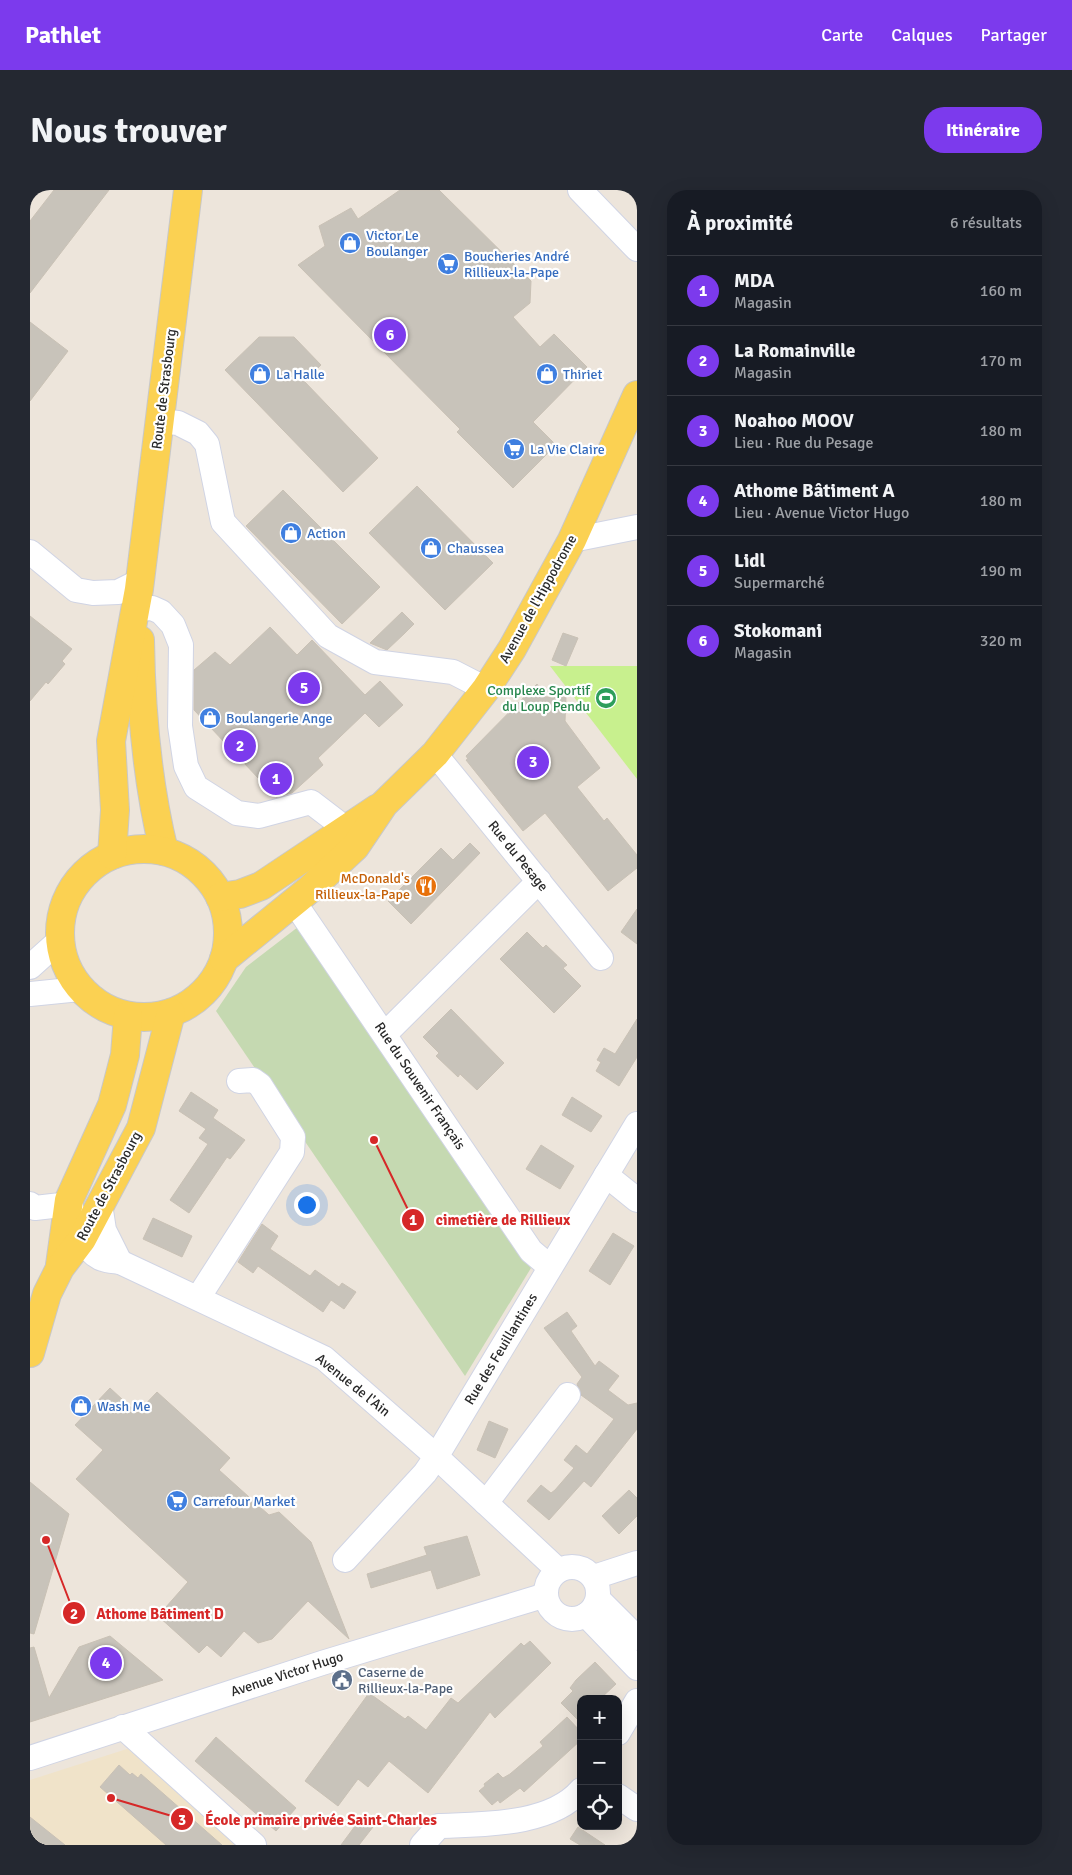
<!DOCTYPE html>
<html lang="fr">
<head>
<meta charset="utf-8">
<style>
	:root { --surface:#171b24; --page:#242831; --text:#f1f3f6; --muted:#9ea1a6; --line:#363941; --accent:#7c3aed }
	body { margin:0; font-family:Signika,sans-serif; background:var(--page); color:var(--text) }
	.controls { position:absolute; right:15px; bottom:15px; display:grid; overflow:hidden; border-radius:10px; box-shadow:0 5px 20px #0002 }
	.controls button { width:45px; height:45px; display:grid; place-items:center; padding:0; border:0; border-bottom:1px solid var(--line); background:var(--surface); color:var(--text); font:25px sans-serif }
	.you { position:absolute; left:276px; top:1014px; width:18px; height:18px; margin:-12px; border:4px solid #fff; border-radius:50%; background:#1a73e8; box-shadow:0 0 0 8px #1a73e833 }
	.badge { display:grid; place-items:center; width:32px; height:32px; border-radius:50%; background:var(--accent); color:#fff; font-size:16px; font-weight:700 }
	.pin { position:absolute; translate:-50% -50%; border:2px solid #fff; box-shadow:0 1px 5px #0006 }
	.list { margin:0; padding:0; list-style:none }
	h2 { display:flex; justify-content:space-between; align-items:center; height:65px; margin:0; padding:0 20px; font-size:21px }
	h2 small { font-size:16px; font-weight:400; color:var(--muted) }
	.list li { display:grid; grid-template-columns:32px 1fr auto; gap:15px; align-items:center; box-sizing:border-box; height:70px; padding:0 20px; border-top:1px solid var(--line) }
	.list b { display:block; font-size:19px; white-space:nowrap }
	.list p { margin:0; font-size:16px; white-space:nowrap; color:var(--muted) }
	.list em { font-size:16px; font-style:normal; color:var(--muted) }
	.icon { flex:none; width:28px; height:28px; fill:none; stroke:currentColor; stroke-width:2; stroke-linecap:round; stroke-linejoin:round }
	.map { position:relative; flex:none; width:607px; height:1655px; overflow:hidden; border-radius:20px }
	header { display:flex; align-items:center; gap:30px; box-sizing:border-box; height:70px; padding:0 25px; background:var(--accent); color:#fff }
	header strong { font-size:24px }
	nav { display:flex; gap:28px; margin-inline-start:auto; font-size:18px }
	.intro { display:flex; align-items:center; justify-content:space-between; box-sizing:border-box; height:120px; padding:0 30px }
	h1 { margin:0; font-size:35px }
	.button { padding:12px 22px; border-radius:20px; background:var(--accent); color:#fff; font-size:18px; font-weight:700 }
	main { display:flex; gap:30px; padding:0 30px }
	aside { flex:1; background:var(--surface); border-radius:20px; box-shadow:0 5px 20px #0002 }
	.map>svg:first-child { display:block }
</style>
</head>
<body>
<header>
<strong>Pathlet</strong>
<nav><a>Carte</a><a>Calques</a><a>Partager</a></nav>
</header>
<div class="intro"><h1>Nous trouver</h1><a class="button">Itinéraire</a></div>
<main>
<div class="map">
<svg width="607" height="1655" viewBox="0 0 607 1655">
	<rect width="100%" height="100%" fill="#ede5db"/>
	<path fill="#f0e3c9" d="M103,1557L215,1655H0V1590Z"/>
	<path fill="#c5d9b1" d="M268,737L501,1078L435,1186L186,821L216,777Z"/>
	<path fill="#c8f08e" d="M520,476H607V589Z"/>
	<g fill="#c8c3ba" stroke="#c9c1b5">
		<path d="M24,0H79L0,103V31Z"/>
		<path d="M370,0H409L501,91L500,113L483,127L510,157L524,144L557,177L503,232L526,255L483,298L427,242L430,239L268,75L295,56L289,36L321,18L328,29Z"/>
		<path d="M0,132L38,161L0,211Z"/>
		<path d="M229,147H264L291,175L274,191L348,268L313,302L195,180Z"/>
		<path d="M387,296L463,373L415,420L339,343Z"/>
		<path d="M253,300L350,397L312,434L216,336Z"/>
		<path d="M372,422L384,434L375,443L357,460L340,453Z"/>
		<path d="M0,426L42,459L32,471L35,474L18,494L16,492L0,511Z"/>
		<path d="M240,437L267,465L282,450L335,505L350,491L373,515L349,537L335,523L288,568L293,575L262,603L246,607L164,520V480L185,462L200,475Z"/>
		<path d="M533,443L548,448L536,476L522,470Z"/>
		<path d="M507,494L516,507H536L535,531L570,578L547,597L574,631L577,628L607,665V678L578,701L515,623L493,641L436,570L438,569L436,566Z"/>
		<path d="M440,653L450,663L381,734L358,711L411,658L423,670Z"/>
		<path d="M607,719V754L591,742Z"/>
		<path d="M497,742L513,758L516,755L537,775L533,778L551,796L524,823L470,769Z"/>
		<path d="M421,819L474,873L447,900L430,884L428,887L406,866L409,863L393,847Z"/>
		<path d="M607,829V867L589,896L566,881L571,872L567,870L574,858L585,864Z"/>
		<path d="M161,902L188,920L183,928L215,950L200,969L197,967L159,1023L140,1010L178,954L169,948L176,939L149,921Z"/>
		<path d="M542,907L572,926L561,942L532,925Z"/>
		<path d="M511,955L544,976L530,999L496,979Z"/>
		<path d="M123,1028L162,1046L152,1067L113,1049Z"/>
		<path d="M232,1034L248,1046L240,1059L280,1086L285,1080L309,1097L312,1093L326,1102L314,1119L301,1110L293,1122L228,1076L223,1083L208,1072Z"/>
		<path d="M583,1043L604,1056L580,1095L559,1081Z"/>
		<path d="M537,1122L547,1136L541,1141L565,1176L569,1171L589,1186L578,1200L598,1215L607,1213V1239L561,1297L554,1291L519,1330L497,1311L511,1295L521,1303L525,1300L544,1278L534,1270L546,1255L557,1264L584,1229L551,1205L547,1194L552,1187L514,1138Z"/>
		<path d="M80,1198L107,1223L127,1202L200,1268L189,1280L239,1325L249,1322L281,1352L319,1449L278,1411L242,1449L228,1453L214,1441L191,1467L177,1455L169,1463L128,1426L158,1392L46,1289L73,1260L45,1235Z"/>
		<path d="M459,1231L478,1239L465,1268L447,1260Z"/>
		<path d="M0,1292L39,1324L4,1444L0,1443Z"/>
		<path d="M599,1300L607,1308V1326L589,1344L572,1326Z"/>
		<path d="M437,1346L450,1385L407,1399L401,1380L341,1398L337,1384L397,1365L394,1357Z"/>
		<path d="M80,1446L133,1490L0,1532V1458L4,1457L19,1508L49,1457Z"/>
		<path d="M500,1451L521,1473L465,1528L460,1522L398,1603L359,1571L338,1597L328,1589L308,1616L275,1591L339,1503L375,1529L378,1526L396,1540L421,1508L428,1513L491,1453L494,1456Z"/>
		<path d="M565,1472L586,1494L570,1509H551V1533L531,1513L543,1501L540,1498L546,1490Z"/>
		<path d="M537,1527L551,1542V1550L494,1602L490,1598L470,1613L468,1610L462,1615L449,1601L455,1596L454,1594L468,1583L473,1588L480,1584L513,1556L510,1552Z"/>
		<path d="M186,1547L266,1618L246,1641L165,1571Z"/>
		<path d="M89,1575L100,1585L102,1583L108,1588L111,1584L192,1655H136L70,1597Z"/>
		<path d="M0,1627L35,1655H0Z"/>
		<path d="M331,1628L343,1637L329,1655H311Z"/>
		<path d="M548,1637L575,1655H550L540,1649Z"/>
	</g>
	<g fill="none" stroke-linecap="round" stroke-linejoin="round">
		<g stroke="#d0d4e4" stroke-width="26">
			<g id="minor">
				<path d="M550,0L607,59"/>
				<path d="M130,231L148,233L168,243L177,254L193,332L298,446L345,472L423,482L456,499"/>
				<path d="M542,350L607,337"/>
				<path d="M0,362L46,400L63,403L88,402L110,391"/>
				<path d="M109,419L122,418L131,422L143,435L151,455L150,536L156,576L166,597L207,623L229,626L281,612L315,638"/>
				<path d="M405,564L571,768"/>
				<path d="M264,712L501,1061L520,1077"/>
				<path d="M0,777L30,750"/>
				<path d="M0,804L50,799"/>
				<path d="M355,844L509,691"/>
				<path d="M576,985L607,1010"/>
				<path d="M0,1014L5,1018L31,1015L39,1010C45,1030 50,1058 70,1068C76,1071 84,1071 90,1072L294,1168L398,1259L528,1380"/>
				<path d="M70,1014L74,1040L90,1072"/>
				<path d="M168,1108L262,962L263,947L230,895L223,890L209,891"/>
				<path d="M456,1313L538,1205"/>
				<path d="M315,1370L395,1283L406,1267L607,934"/>
				<circle cx="542" cy="1403" r="26"/>
				<path d="M564,1387L607,1373"/>
				<path d="M568,1409L607,1448"/>
				<path d="M556,1425L607,1478"/>
				<path d="M93,1537L224,1655"/>
				<path d="M588,1543L607,1511"/>
				<path d="M0,1568L292,1473L516,1405"/>
				<path d="M588,1606L607,1619"/>
				<path d="M392,1655L409,1636C452,1634 520,1636 551,1600"/>
			</g>
		</g>
		<g stroke="#c8c8c8" stroke-width="30">
			<g id="major">
				<path d="M110,450C111,521 117,592 134,661"/>
				<circle cx="114" cy="743" r="84"/>
				<path d="M82,665L85,620L81,551L109,399L158,0"/>
				<path d="M190,707L210,704L231,696L348,618"/>
				<path d="M194,769L280,699L325,657L354,614L405,564L456,499L482,459L542,350L607,205"/>
				<path d="M30,1075L39,1010L82,915L95,865L98,826"/>
				<path d="M0,1163L17,1104L30,1078L52,1049L111,938L141,823"/>
			</g>
		</g>
		<use href="#minor" stroke="#fff" stroke-width="24"/>
		<use href="#major" stroke="#fbd152" stroke-width="28"/>
	</g>
	<defs>
		<g id="shop-disc" transform="scale(1.125)"><circle r="9.5" fill="#3f7fe0" stroke="#fff"/><path d="M-5-2.5h2.3a2.7 3.5 0 0 1 5.4 0H5L5.5 6h-11ZM-1.5-2.5h3a1.5 2.3 0 0 0-3 0Z" fill="#fff"/></g>
		<g id="supermarket-disc" transform="scale(1.125)"><circle r="9.5" fill="#3f7fe0" stroke="#fff"/><path d="M-6-5.5h2.5l.6 2H6L4.5 2H-2.5L-4.4-4H-6ZM-1.5 3.2a1.3 1.3 0 1 0 .1 0ZM3 3.2a1.3 1.3 0 1 0 .1 0Z" fill="#fff"/></g>
		<g id="stadium-disc" transform="scale(1.125)"><circle r="9.5" fill="#2e9e5b" stroke="#fff"/><path d="M0-5a6.5 5 0 1 0 0 10a6.5 5 0 1 0 0-10ZM-3.5-1.8h7v3.6h-7Z" fill="#fff"/></g>
		<g id="restaurant-disc" transform="scale(1.125)"><circle r="9.5" fill="#e8710a" stroke="#fff"/><path d="M-5-6h1v4h1v-4h1v4h1v-4h1v5L-1.5 .5V6h-2V.5L-5-1ZM5-6V6H3V1.5H1.5Q1.5-4 5-6Z" fill="#fff"/></g>
		<g id="civic-disc" transform="scale(1.125)"><circle r="9.5" fill="#5c6f8a" stroke="#fff"/><path d="M-.6-6.5H3V-4.5H.6V-3L4-1V1h2V6H-6V1h2V-1L-.6-3ZM-1.2 2.5V6h2.4V2.5Z" fill="#fff"/></g>
	</defs>
	<g fill-rule="evenodd">
		<use href="#shop-disc" x="320" y="53"/>
		<use href="#supermarket-disc" x="418" y="74"/>
		<use href="#shop-disc" x="230" y="184"/>
		<use href="#shop-disc" x="517" y="184"/>
		<use href="#supermarket-disc" x="484" y="259"/>
		<use href="#shop-disc" x="261" y="343"/>
		<use href="#shop-disc" x="401" y="358"/>
		<use href="#stadium-disc" x="576" y="508"/>
		<use href="#shop-disc" x="180" y="528"/>
		<use href="#restaurant-disc" x="396" y="696"/>
		<use href="#shop-disc" x="51" y="1216"/>
		<use href="#supermarket-disc" x="147" y="1311"/>
		<use href="#civic-disc" x="312" y="1490"/>
	</g>
	<g text-anchor="middle" dominant-baseline="central" stroke-width="4.5" stroke-linejoin="round" paint-order="stroke">
		<g font-size="14" fill="#366cbe" stroke="#fff" text-anchor="start">
			<text x="336" y="45">Victor Le<tspan x="336" dy="16">Boulanger</tspan></text>
			<text x="434" y="66">Boucheries André<tspan x="434" dy="16">Rillieux-la-Pape</tspan></text>
			<text x="246" y="184">La Halle</text>
			<text x="533" y="184">Thiriet</text>
			<text x="500" y="259">La Vie Claire</text>
			<text x="277" y="343">Action</text>
			<text x="417" y="358">Chaussea</text>
			<text x="196" y="528">Boulangerie Ange</text>
			<text x="67" y="1216">Wash Me</text>
			<text x="163" y="1311">Carrefour Market</text>
		</g>
		<g font-size="14" fill="#2a2a2a" stroke="#fff">
			<text transform="translate(134 199) rotate(-83)">Route de Strasbourg</text>
			<text transform="translate(508 409) rotate(-61)">Avenue de l'Hippodrome</text>
			<text transform="translate(488 666) rotate(51)">Rue du Pesage</text>
			<text transform="translate(390 896) rotate(56)">Rue du Souvenir Français</text>
			<text transform="translate(79 996) rotate(-62)">Route de Strasbourg</text>
			<text transform="translate(471 1159) rotate(-59)">Rue des Feuillantines</text>
			<text transform="translate(323 1195) rotate(39)">Avenue de l'Ain</text>
			<text transform="translate(257 1484) rotate(-18)">Avenue Victor Hugo</text>
		</g>
		<g font-size="14" fill="#27864d" stroke="#fff" text-anchor="end">
			<text x="560" y="500">Complexe Sportif<tspan x="560" dy="16">du Loup Pendu</tspan></text>
		</g>
		<g font-size="14" fill="#c56008" stroke="#fff" text-anchor="end">
			<text x="380" y="688">McDonald's<tspan x="380" dy="16">Rillieux-la-Pape</tspan></text>
		</g>
		<g font-size="14" fill="#4e5e75" stroke="#fff" text-anchor="start">
			<text x="328" y="1482">Caserne de<tspan x="328" dy="16">Rillieux-la-Pape</tspan></text>
		</g>
	</g>
	<path fill="none" stroke="#d62828" stroke-width="2" d="M344 950L383 1030M16 1350L44 1423M81 1608L152 1629"/>
	<g fill="#d62828" stroke="#fff" stroke-width="2">
		<circle cx="344" cy="950" r="5"/>
		<circle cx="16" cy="1350" r="5"/>
		<circle cx="81" cy="1608" r="5"/>
		<circle cx="383" cy="1030" r="12"/>
		<circle cx="44" cy="1423" r="12"/>
		<circle cx="152" cy="1629" r="12"/>
	</g>
	<g font-size="15" text-anchor="middle" font-weight="bold" fill="#fff">
		<text x="383" y="1035">1</text>
		<text x="44" y="1429">2</text>
		<text x="152" y="1635">3</text>
	</g>
	<g font-size="15" text-anchor="middle" font-weight="bold" fill="#d62828" stroke="#fff" stroke-width="4.5" stroke-linejoin="round" paint-order="stroke">
		<text x="473" y="1035">cimetière de Rillieux</text>
		<text x="130" y="1429">Athome Bâtiment D</text>
		<text x="291" y="1635">École primaire privée Saint-Charles</text>
	</g>
</svg>
<div class="controls">
<button>+</button>
<button>−</button>
<button><svg class="icon" aria-label="locate" viewBox="0 0 24 24"><circle cx="12" cy="12" r="6"/><path d="M12 2v4M12 18v4M2 12h4M18 12h4"/></svg></button>
</div>
<div class="you"></div>
<div class="pin badge" style="left:246px;top:589px">1</div>
<div class="pin badge" style="left:210px;top:556px">2</div>
<div class="pin badge" style="left:503px;top:572px">3</div>
<div class="pin badge" style="left:76px;top:1473px">4</div>
<div class="pin badge" style="left:274px;top:498px">5</div>
<div class="pin badge" style="left:360px;top:145px">6</div>
</div>
<aside>
<h2>À proximité<small>6 résultats</small></h2>
<ul class="list">
<li><span class="badge">1</span><div><b>MDA</b><p>Magasin</p></div><em>160 m</em></li>
<li><span class="badge">2</span><div><b>La Romainville</b><p>Magasin</p></div><em>170 m</em></li>
<li><span class="badge">3</span><div><b>Noahoo MOOV</b><p>Lieu · Rue du Pesage</p></div><em>180 m</em></li>
<li><span class="badge">4</span><div><b>Athome Bâtiment A</b><p>Lieu · Avenue Victor Hugo</p></div><em>180 m</em></li>
<li><span class="badge">5</span><div><b>Lidl</b><p>Supermarché</p></div><em>190 m</em></li>
<li><span class="badge">6</span><div><b>Stokomani</b><p>Magasin</p></div><em>320 m</em></li>
</ul>
</aside>
</main>
</body>
</html>
